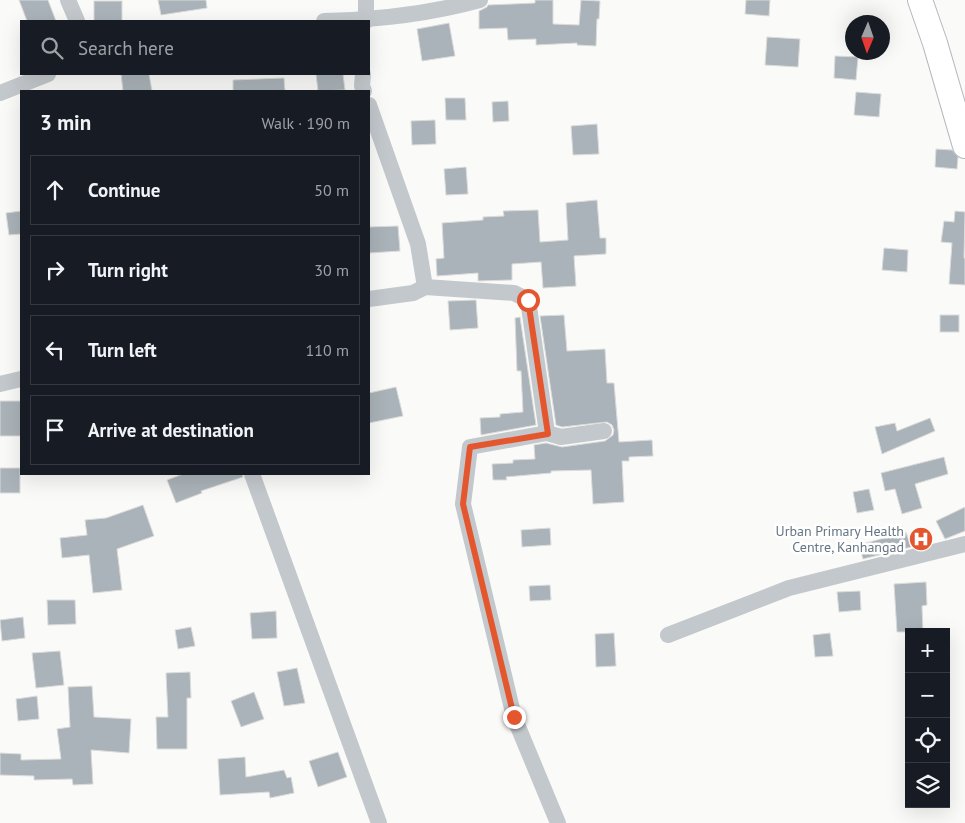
<!DOCTYPE html>
<html lang="en">
<head>
<meta charset="utf-8">
<style>
	:root { --surface:#171b24; --page:#242831; --text:#f1f3f6; --muted:#9ea1a6; --line:#363941 }
	body { margin:0; font-family:"PT Sans",sans-serif; background:var(--page); color:var(--text) }
	.controls { position:absolute; right:15px; bottom:15px; display:grid; overflow:hidden; border-radius:0px; box-shadow:0 5px 20px #0002 }
	.controls button { width:45px; height:45px; display:grid; place-items:center; padding:0; border:0; border-bottom:1px solid var(--line); background:var(--surface); color:var(--text); font:25px sans-serif }
	.compass { position:absolute; left:845px; top:15px; width:45px; height:45px; border-radius:50%; background:var(--surface); box-shadow:0 5px 20px #0002; rotate:182deg }
	.stop { position:absolute; width:15px; height:15px; margin:-11px; border:4px solid #e4572e; border-radius:50%; background:#fff }
	.stop.end { background:#e4572e; border-color:#fff; box-shadow:0 1px 5px #0008 }
	.list { margin:0; padding:0; list-style:none }
	h2 { display:flex; justify-content:space-between; align-items:center; height:65px; margin:0; padding:0 20px; font-size:21px }
	h2 small { font-size:16px; font-weight:400; color:var(--muted) }
	.list li { display:grid; grid-template-columns:32px 1fr auto; gap:15px; align-items:center; box-sizing:border-box; height:70px; margin:0 10px 10px; padding:0 10px; border:1px solid var(--line); border-radius:0px }
	.list b { display:block; font-size:19px; white-space:nowrap }
	.list em { font-size:16px; font-style:normal; color:var(--muted) }
	.icon { flex:none; width:28px; height:28px; fill:none; stroke:currentColor; stroke-width:2; stroke-linecap:round; stroke-linejoin:round }
	.map { position:relative; flex:none; width:965px; height:823px; overflow:hidden }
	.search { position:absolute; background:var(--surface); box-shadow:0 5px 20px #0002; left:20px; top:20px; width:350px; height:55px; display:flex; align-items:center; gap:12px; box-sizing:border-box; padding:0 18px; border-radius:0px; color:var(--muted); font-size:19px }
	.panel { position:absolute; background:var(--surface); box-shadow:0 5px 20px #0002; left:20px; top:90px; width:350px; height:385px; border-radius:0px }
	.map>svg:first-child { display:block }
</style>
</head>
<body>
<div class="map">
<svg width="965" height="823" viewBox="0 0 965 823">
	<rect width="100%" height="100%" fill="#fafaf8"/>
	<g fill="#aab3b9" stroke="#dcdcda">
		<path d="M19,0H48L56,21H27Z"/>
		<path d="M158,0H206L207,8L161,15Z"/>
		<path d="M535,0H553V24L579,25L581,0L600,1L599,19H597L596,46L577,45V43L536,45V39L508,40L507,28L479,29V11L487,7L488,5L535,3Z"/>
		<path d="M746,0H770L769,16L745,14Z"/>
		<rect x="94" y="1" width="28" height="20"/>
		<path d="M449,23L455,56L422,61L417,29Z"/>
		<path d="M767,37L800,39L798,67L765,65Z"/>
		<path d="M835,56L858,57L856,80L834,78Z"/>
		<path d="M121,74H149L152,91H123Z"/>
		<path d="M316,74H343L345,90L318,91Z"/>
		<path d="M284,78L285,91H233V80Z"/>
		<path d="M856,92L881,94L879,117L854,115Z"/>
		<path d="M445,98H465L466,120H446Z"/>
		<path d="M508,101L509,121L493,122L492,102Z"/>
		<path d="M435,120L436,144L412,145L411,121Z"/>
		<path d="M597,124L599,154L573,155L571,126Z"/>
		<path d="M936,149L952,150L958,157L957,169L935,167Z"/>
		<path d="M466,167L468,194L446,195L444,169Z"/>
		<path d="M597,200L600,238H606V254L574,256L576,286L543,288L541,262L512,264V280L478,281V273L437,276L436,259L444,258L442,223L483,220V217L504,216L503,211L538,210L540,242L568,240L566,203Z"/>
		<path d="M21,211V234L9,235L6,213Z"/>
		<path d="M955,211L965,212L964,258H965V285L949,284L952,243L941,242L944,221L954,222Z"/>
		<path d="M398,226L400,251L369,253V227Z"/>
		<path d="M884,248L908,250L907,272L882,270Z"/>
		<path d="M476,300L478,328L450,330L448,301Z"/>
		<path d="M564,315L567,351L605,349L607,383H614L619,442L652,440L653,456L629,457V461H622L624,502L593,504L591,470L551,471V473L506,477L507,480H493L492,464L513,463V460L535,459L534,445L546,443L562,447L605,441L613,435L614,430L612,425L607,422L562,427L556,425L540,316Z"/>
		<rect x="940" y="315" width="19" height="17"/>
		<path d="M520,317L536,425L481,435L480,418L500,417V414L523,412L521,371H517L515,318Z"/>
		<path d="M396,387L403,416L369,423V393Z"/>
		<rect x="0" y="401" width="21" height="35"/>
		<path d="M930,418L935,431L882,454L875,427L895,423L897,431Z"/>
		<path d="M944,457L948,474L915,484L922,508L902,514L895,489L885,491L881,473Z"/>
		<rect x="0" y="468" width="20" height="25"/>
		<path d="M183,474H242L243,477L201,491L202,493L176,503L167,480Z"/>
		<path d="M869,489L874,510L857,513L853,492Z"/>
		<path d="M143,505L154,536L117,549L122,590L93,593L89,555L62,558L60,538L87,535L85,520L106,518Z"/>
		<path d="M965,507V531L945,539L936,521Z"/>
		<path d="M550,528L551,545L522,547L521,530Z"/>
		<path d="M906,532L911,547L863,559L859,545Z"/>
		<path d="M926,582L927,605L922,606L923,632H897L894,584Z"/>
		<path d="M550,585L551,600L530,601L529,586Z"/>
		<path d="M860,591L861,610L839,612L837,592Z"/>
		<path d="M47,600H75L76,624L48,625Z"/>
		<path d="M276,611L277,638L252,639L250,613Z"/>
		<path d="M23,617L25,638L2,641L0,620Z"/>
		<path d="M191,627L195,646L178,649L175,630Z"/>
		<path d="M614,633L616,666L596,667L595,634Z"/>
		<path d="M830,633L833,656L815,657L813,635Z"/>
		<path d="M60,651L64,685L36,688L32,653Z"/>
		<path d="M297,668L305,703L284,706L277,672Z"/>
		<path d="M190,672L191,698H187V749H157L156,717H168L166,673Z"/>
		<path d="M92,686L94,717L131,719L129,753L91,750L93,784L73,785L72,779L34,780V776L0,775V753L21,754V760L61,759L57,729L70,727L68,687Z"/>
		<path d="M254,692L264,719L241,727L231,701Z"/>
		<path d="M37,696L39,719L18,721L16,699Z"/>
		<path d="M338,752L347,777L318,787L309,761Z"/>
		<path d="M245,757L246,777L284,770L287,778L291,777L294,793L270,798L269,792L220,795L218,759Z"/>
	</g>
	<g fill="none" stroke-linecap="round" stroke-linejoin="round">
		<g stroke="#b3babf" stroke-width="26">
			<path id="secondary" d="M920,0L935,43L965,146"/>
		</g>
		<g stroke="#c3c8cc" stroke-width="16">
			<path d="M68,0L77,21"/>
			<path d="M366,0V21"/>
			<path d="M324,21C375,20 429,14 480,0"/>
			<path d="M363,74L362,86L364,91"/>
			<path d="M0,93L48,74"/>
			<path d="M369,105L418,244L425,287"/>
			<path d="M369,299L413,293L425,287L514,293L528,300L547,433"/>
			<path d="M0,384L21,379"/>
			<path d="M252,474L379,823"/>
			<path d="M668,635L789,588L965,544"/>
			<path d="M558,823L514,717L463,504L470,447L547,433L561,437L604,431"/>
		</g>
		<use href="#secondary" stroke="#fff" stroke-width="24"/>
	</g>
	<g fill="none" stroke-linecap="round" stroke-linejoin="round">
		<path stroke="#e4572e" stroke-width="6" d="M514,717L463,504L470,447L548,434L528,300"/>
	</g>
	<defs>
		<g id="hospital-disc" transform="scale(1.25)"><circle r="9.5" fill="#e4572e" stroke="#fff"/><path d="M-5-5h3v3.5h4V-5h3V5h-3V1.5h-4V5h-3Z" fill="#fff"/></g>
	</defs>
	<g fill-rule="evenodd">
		<use href="#hospital-disc" x="921" y="539"/>
	</g>
	<g text-anchor="middle" dominant-baseline="central" stroke-width="5" stroke-linejoin="round" paint-order="stroke">
		<g font-size="14" fill="#657683" stroke="#fff" text-anchor="end">
			<text x="904" y="531">Urban Primary Health<tspan x="904" dy="16">Centre, Kanhangad</tspan></text>
		</g>
	</g>
</svg>
<div class="controls">
<button>+</button>
<button>−</button>
<button><svg class="icon" aria-label="locate" viewBox="0 0 24 24"><circle cx="12" cy="12" r="6"/><path d="M12 2v4M12 18v4M2 12h4M18 12h4"/></svg></button>
<button><svg class="icon" aria-label="layers" viewBox="0 0 24 24"><path d="M12 4l9 5-9 5-9-5zM3 14l9 5 9-5"/></svg></button>
</div>
<svg class="compass" viewBox="-18 -18 36 36"><path d="M0-13l5 13h-10z" fill="#e53935"/><path d="M0 13l5-13h-10z" fill="#9ea1a6"/></svg>
<div class="stop" style="left:528px;top:300px"></div>
<div class="stop end" style="left:514px;top:717px"></div>
<div class="search"><svg class="icon" aria-label="search" viewBox="0 0 24 24"><circle cx="10" cy="10" r="6"/><path d="M15 15l6 6"/></svg>Search here</div>
<section class="panel">
<h2>3 min<small>Walk · 190 m</small></h2>
<ul class="list">
<li><svg class="icon" aria-label="ahead" viewBox="0 0 24 24"><path d="M12 20V5M6 11l6-6 6 6"/></svg><div><b>Continue</b></div><em>50 m</em></li>
<li><svg class="icon" aria-label="right" viewBox="0 0 24 24"><path d="M7 20v-9h11M14 6l5 5-5 5"/></svg><div><b>Turn right</b></div><em>30 m</em></li>
<li><svg class="icon" aria-label="left" viewBox="0 0 24 24"><path d="M17 20v-9H6M10 6l-5 5 5 5"/></svg><div><b>Turn left</b></div><em>110 m</em></li>
<li><svg class="icon" aria-label="arrive" viewBox="0 0 24 24"><path d="M6 21V4h12l-3 4 3 4H6"/></svg><div><b>Arrive at destination</b></div></li>
</ul>
</section>
</div>
</body>
</html>
